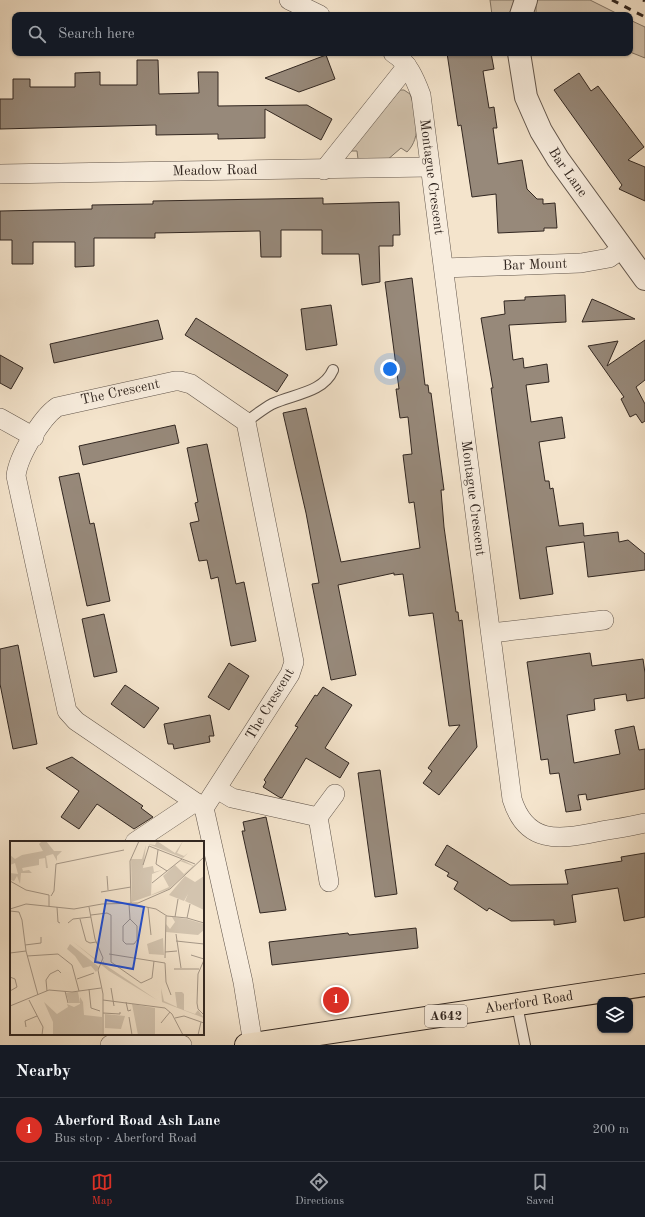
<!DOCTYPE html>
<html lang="en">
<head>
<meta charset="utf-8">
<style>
	:root { --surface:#171b24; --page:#242831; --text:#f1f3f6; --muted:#9ea1a6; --line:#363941; --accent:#d93025 }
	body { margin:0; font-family:"Old Standard TT",serif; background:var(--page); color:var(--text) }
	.controls { position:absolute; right:12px; bottom:12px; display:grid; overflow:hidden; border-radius:8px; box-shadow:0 1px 3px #0004 }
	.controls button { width:36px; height:36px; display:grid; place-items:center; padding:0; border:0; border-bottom:1px solid var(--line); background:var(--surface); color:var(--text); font:20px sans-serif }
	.you { position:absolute; left:390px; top:369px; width:14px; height:14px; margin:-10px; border:3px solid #fff; border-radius:50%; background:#1a73e8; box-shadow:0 0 0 6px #1a73e833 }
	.badge { display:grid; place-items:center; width:26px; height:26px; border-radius:50%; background:var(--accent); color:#fff; font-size:13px; font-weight:700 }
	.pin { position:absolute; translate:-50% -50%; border:2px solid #fff; box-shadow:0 1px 4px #0006 }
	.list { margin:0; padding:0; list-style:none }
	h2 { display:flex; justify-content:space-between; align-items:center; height:52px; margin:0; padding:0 16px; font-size:17px }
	h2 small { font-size:13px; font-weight:400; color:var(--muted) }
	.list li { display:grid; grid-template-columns:26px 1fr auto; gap:12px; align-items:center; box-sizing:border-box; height:64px; padding:0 16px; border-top:1px solid var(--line) }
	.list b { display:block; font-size:15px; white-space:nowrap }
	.list p { margin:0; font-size:13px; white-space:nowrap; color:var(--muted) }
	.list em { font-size:13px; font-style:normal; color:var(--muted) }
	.icon { flex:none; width:22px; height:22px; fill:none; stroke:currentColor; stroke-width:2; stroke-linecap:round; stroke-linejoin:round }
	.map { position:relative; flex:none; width:645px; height:1045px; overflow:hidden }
	.search { position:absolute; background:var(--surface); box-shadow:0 1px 3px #0004; left:12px; right:12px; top:12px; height:44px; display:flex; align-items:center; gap:10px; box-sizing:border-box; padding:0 14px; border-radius:8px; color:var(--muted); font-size:15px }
	.sheet { height:116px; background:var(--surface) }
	nav { display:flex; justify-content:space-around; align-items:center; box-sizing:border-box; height:56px; border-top:1px solid var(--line); background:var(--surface); font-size:11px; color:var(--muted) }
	nav a { display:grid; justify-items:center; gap:2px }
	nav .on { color:var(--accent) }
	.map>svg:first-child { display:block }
</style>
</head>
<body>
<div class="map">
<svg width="645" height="1045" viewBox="0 0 645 1045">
	<rect width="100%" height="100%" fill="#f4e4cc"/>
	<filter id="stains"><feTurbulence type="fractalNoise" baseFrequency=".005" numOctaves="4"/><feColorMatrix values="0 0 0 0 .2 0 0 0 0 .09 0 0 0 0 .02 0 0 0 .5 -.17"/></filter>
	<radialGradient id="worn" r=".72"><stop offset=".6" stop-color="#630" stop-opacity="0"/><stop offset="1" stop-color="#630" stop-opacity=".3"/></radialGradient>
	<g fill="#d3c4af" stroke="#827668">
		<path d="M490,0H515L509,15H492Z"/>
		<path d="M526,0H590L620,15H536V6Z"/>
		<path d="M630,20L645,27V58L630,52Z"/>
		<path d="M400,90H404L410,94C417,113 422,137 407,152L401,148L386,161L358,159L357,151H351L352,148Z"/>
	</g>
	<g fill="#97897a" stroke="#322721">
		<path d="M447,53H491L494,69L483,71L489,108L494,107L497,128H493L498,164L522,160L527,189L537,199H543V204L555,203L557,228H544V231L498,233L496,194L472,197L461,125L458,126Z"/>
		<path d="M326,55L335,79L299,92L265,78Z"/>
		<path d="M137,60H158L159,94L199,93L198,72H218V106L307,105L332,119L321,140L265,109V138L218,139V134L156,135V125L0,129V99H13V79H30V87H75V73L100,72V85H137Z"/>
		<path d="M579,73L591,91L598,86L644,147L628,160L645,167V201L619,189L622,185L554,90Z"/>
		<path d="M323,198V204L399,202L400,235H393V246H379L380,282L362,285L359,254H322V230H281V257H261L260,231L155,233V238H94V266L75,267V242H33V264H12V240H0V211L92,209V205L153,204V201Z"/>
		<path d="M412,278L425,385H428L429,393H431L444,490H441L444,527L456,612H458L459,621L462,620L477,747L439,795L423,783L432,771L428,768L460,725L449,726L433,613L409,616L403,574L394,575V573L338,585L356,675L331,680L312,584L319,583L306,513L283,413L306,408L341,562L420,548L414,502L409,503L403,455L412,454L408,417L400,418L396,389H399L385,282Z"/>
		<path d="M565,295L566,322L509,325L513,360L523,358L524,368L547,364L549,382L526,385L531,422L562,417L565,438L539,442L545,481H549L550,489L553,488L559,526L583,523L584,536L618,532L619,542L628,540L645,554V570L588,577L584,542L546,547L553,594L520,599L491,388H493L481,318L505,314L504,301L525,300V297Z"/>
		<path d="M592,299L606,305L635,319L582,322Z"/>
		<path d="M331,305L337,345L306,350L301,309Z"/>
		<path d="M196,318L288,375L277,392L185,335Z"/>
		<path d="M158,320L163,339L54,363L50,344Z"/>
		<path d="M645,340V380L636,387L645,404V421L642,423L636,414L630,417L621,399L624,397L588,346L618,341L607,366Z"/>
		<path d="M0,355L23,368L11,389L0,383Z"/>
		<path d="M175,425L179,443L83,465L79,446Z"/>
		<path d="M207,444L236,584L244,582L256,641L231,646L218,577L211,579L207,560L199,561L190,523L199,521L195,503L198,502L187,448Z"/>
		<path d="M79,473L90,524L94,523L110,601L87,606L59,477Z"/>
		<path d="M104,614L117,672L94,677L82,619Z"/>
		<path d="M18,645L37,744L13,749L0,684V649Z"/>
		<path d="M590,653L592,666L643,659L645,673V698L627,701L626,694L594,699L595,710L567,715L574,763L620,754L615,730L634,726L639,750L645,749V789L587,800L586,794L578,795L581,810L566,812L559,773L550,774L548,759L541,760L527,662Z"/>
		<path d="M229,663L249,676L229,710L208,697Z"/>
		<path d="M125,685L159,708L144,728L111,704Z"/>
		<path d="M323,687L352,705L325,748L349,763L340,778L306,758L282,798L279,797L263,787L266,782L264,780L298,727L295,726L315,695L317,696Z"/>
		<path d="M210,715L214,736H209L210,742L174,749L173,744H168L164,724Z"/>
		<path d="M72,757L143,806L141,808L153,817L134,829L97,804L79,829L61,817L79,791L46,768Z"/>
		<path d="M380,770L397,894L375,897L358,773Z"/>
		<path d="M266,817L286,910L260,913L242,831H245L243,822Z"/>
		<path d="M447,845L510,885L568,884L565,870L622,861L621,857L645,853V917L624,921L618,888L572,895L576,922L554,925V920L511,921L489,908L487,911L454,889L458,882L447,876L449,873L435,865Z"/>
		<path d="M416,928L418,948L272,965L269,942L348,933L349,935Z"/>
	</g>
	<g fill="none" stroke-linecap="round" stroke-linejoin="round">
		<g stroke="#62564c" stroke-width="12">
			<g id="service">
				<path d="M246,422C254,416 263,409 272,404C293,394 323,393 333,370"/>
				<path d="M517,1005L525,1045"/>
			</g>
		</g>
		<g stroke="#62564c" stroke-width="20">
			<g id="minor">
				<path d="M289,0L320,15"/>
				<path id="s1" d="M393,53C408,62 415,79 421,95L512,799C526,844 558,840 597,832C613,829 629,827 645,823"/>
				<path d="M324,170L407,66"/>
				<path id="s2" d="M0,174L430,167"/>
				<path id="s3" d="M444,268L581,263L609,258L623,248"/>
				<path d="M175,381H180L191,384L246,422L294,662L290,674L204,808L76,721L67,711L16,476C18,457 41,418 57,407Z"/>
				<path d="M0,418L34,437"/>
				<path d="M491,633L604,620"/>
				<path d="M217,789L232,798L318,817"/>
				<path d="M204,808L243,982L253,1044"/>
				<path d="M135,842L195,802"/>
				<path d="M329,882L318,817L335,794"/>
				<path d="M110,1045L164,1040L182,1045"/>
			</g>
		</g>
		<g stroke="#62564c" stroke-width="24">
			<g id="tertiary">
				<path d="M521,15L526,0"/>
				<path id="s4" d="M519,53L526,97L541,131L558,159L645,279"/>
			</g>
		</g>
		<g stroke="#322721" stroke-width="24">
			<g id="primary">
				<path id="s5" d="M246,1045L645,985"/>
			</g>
		</g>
		<use href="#service" stroke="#f8edde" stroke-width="10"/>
		<use href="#minor" stroke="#f8edde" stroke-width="19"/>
		<use href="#tertiary" stroke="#f8edde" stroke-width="22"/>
		<use href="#primary" stroke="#f4e4cc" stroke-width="22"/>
		<g stroke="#322721" stroke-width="3" stroke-dasharray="7 7" stroke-linecap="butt">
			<path d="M612,0L645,17"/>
			<path d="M643,0L645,1"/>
		</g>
	</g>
	<g text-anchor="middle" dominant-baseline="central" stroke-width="3" stroke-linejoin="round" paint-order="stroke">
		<rect fill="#f8edde" stroke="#6d625a" stroke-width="1" x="425" y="1005" width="42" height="22" rx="3"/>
		<g font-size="13" font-weight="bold" fill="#322721">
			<text x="446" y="1016">A642</text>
		</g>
		<g font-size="14" fill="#322721" stroke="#f8edde">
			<text stroke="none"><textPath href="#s2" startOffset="215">Meadow Road</textPath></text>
			<text stroke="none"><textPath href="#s4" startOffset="131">Bar Lane</textPath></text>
			<text stroke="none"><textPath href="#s1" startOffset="134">Montague Crescent</textPath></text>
			<text stroke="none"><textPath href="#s3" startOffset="91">Bar Mount</textPath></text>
			<text transform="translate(120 392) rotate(-12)">The Crescent</text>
			<text stroke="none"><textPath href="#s1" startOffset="458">Montague Crescent</textPath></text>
			<text transform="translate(270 704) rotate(-59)">The Crescent</text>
			<text stroke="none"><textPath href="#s5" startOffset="286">Aberford Road</textPath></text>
		</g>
	</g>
	<g transform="translate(10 841)">
		<rect width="194" height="194" fill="#f4e4cc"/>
		<path d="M32,0H36L44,10H52L47,15V20L43,13L36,15L38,27H36L35,17L29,18V24L12,27L13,30L19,29L22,32H11L10,43L7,35L4,40L0,39V32L8,33L5,22L0,24V14L5,18L12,14L33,10L29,3ZM147,0L165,12L173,0L167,12L174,15L178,12L173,17L138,3L145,4ZM136,4L133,27L143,25L144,31L152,29L142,33L141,54L159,46L153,35L165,24L174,33L183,25L170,20L173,19L184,25L159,48L122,61L121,18H132ZM175,35L185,41L194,35V69L175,60L178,53L174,60L159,54ZM162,76L177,78L194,83V89L188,94L156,91V83L160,88L165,81ZM153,97L154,114L139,113L137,103ZM62,100L92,123L94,119V123L147,159L99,130ZM60,103L89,126L86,131L81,125L73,127L65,115L57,108ZM151,147L154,160L167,166L165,151H172L174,153V169L185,173L188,169L194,177L152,161ZM65,151H68L70,162H59L56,152ZM70,156L73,161L74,174L92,176V194H43V181L34,161L47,173L58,166L57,163L64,166L70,163ZM122,163L145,167V194H128ZM95,173L115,175L111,188L95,187Z" fill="#d3c4af"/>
		<path fill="none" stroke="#a69888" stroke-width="1" d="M148,9L146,23L157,30M133,24L139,5L185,23M97,35L98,49M0,40L16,49L39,54V65M142,42L172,18M91,51L121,46M41,55L44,50L46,23L114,9M121,62L120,20L129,0M119,63L120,78M122,63L146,68L157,75L177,77L194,82M47,66L48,81L50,82M79,66L85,98L93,117L88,129L93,153V194M138,66L141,94M0,68L16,63L64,68L92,63L128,62L160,48L194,16M0,70L9,71L12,79L16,110L28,154M81,74L97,72L101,74V121L131,142L142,137L144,120M165,76L168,58M177,77L180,63M70,78L76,100L80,102L86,101M120,78L127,85V99L124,103H116L113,100V85ZM58,82L63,78L81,76M166,93L171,127M166,100L194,103M15,104L31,102V96M155,111L167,110M0,112L16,110M99,113L155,122L156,141L161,154M181,114L194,118M17,115L48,113L62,124L69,150M155,117L156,75M194,119L188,133L187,162L188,168L194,174M164,128H189M0,136L5,138L7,146L0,150M67,138L84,132M101,147L104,165M79,148L81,167L90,170M37,150L36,139L40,133L48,129L51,132M55,150L58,162M19,159L33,186L32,194M93,159L155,167L162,173L173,194M116,161L118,170L121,169M0,165L39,149L62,151L91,147M93,172L110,173V171M119,176L122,194M165,177L174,175L194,182M151,182L160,171M16,186L15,180L27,175M188,194L191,181"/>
		<path fill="#1d4ed8" fill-opacity="0.15" stroke="#1d4ed8" stroke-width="2" d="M96,59L134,66L123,128L85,121Z"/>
		<rect width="194" height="194" fill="none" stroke="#322721" stroke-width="2"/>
	</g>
	<rect width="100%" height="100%" filter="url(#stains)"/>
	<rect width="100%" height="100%" fill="url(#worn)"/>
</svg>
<div class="controls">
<button><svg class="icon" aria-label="layers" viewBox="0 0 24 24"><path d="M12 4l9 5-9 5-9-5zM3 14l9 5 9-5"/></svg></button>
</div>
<div class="you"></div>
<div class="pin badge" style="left:336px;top:1000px">1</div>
<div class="search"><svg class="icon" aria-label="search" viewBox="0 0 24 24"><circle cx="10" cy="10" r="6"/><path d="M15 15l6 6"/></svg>Search here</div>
</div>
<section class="sheet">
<h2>Nearby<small></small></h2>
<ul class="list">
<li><span class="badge">1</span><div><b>Aberford Road Ash Lane</b><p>Bus stop · Aberford Road</p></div><em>200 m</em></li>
</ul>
</section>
<nav>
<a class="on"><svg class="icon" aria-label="map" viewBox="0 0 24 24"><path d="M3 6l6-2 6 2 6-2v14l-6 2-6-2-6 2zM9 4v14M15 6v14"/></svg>Map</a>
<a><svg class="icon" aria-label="directions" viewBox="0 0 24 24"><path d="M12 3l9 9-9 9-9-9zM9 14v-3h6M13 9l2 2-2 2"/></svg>Directions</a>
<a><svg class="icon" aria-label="saved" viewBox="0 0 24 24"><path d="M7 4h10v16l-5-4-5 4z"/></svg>Saved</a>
</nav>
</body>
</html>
